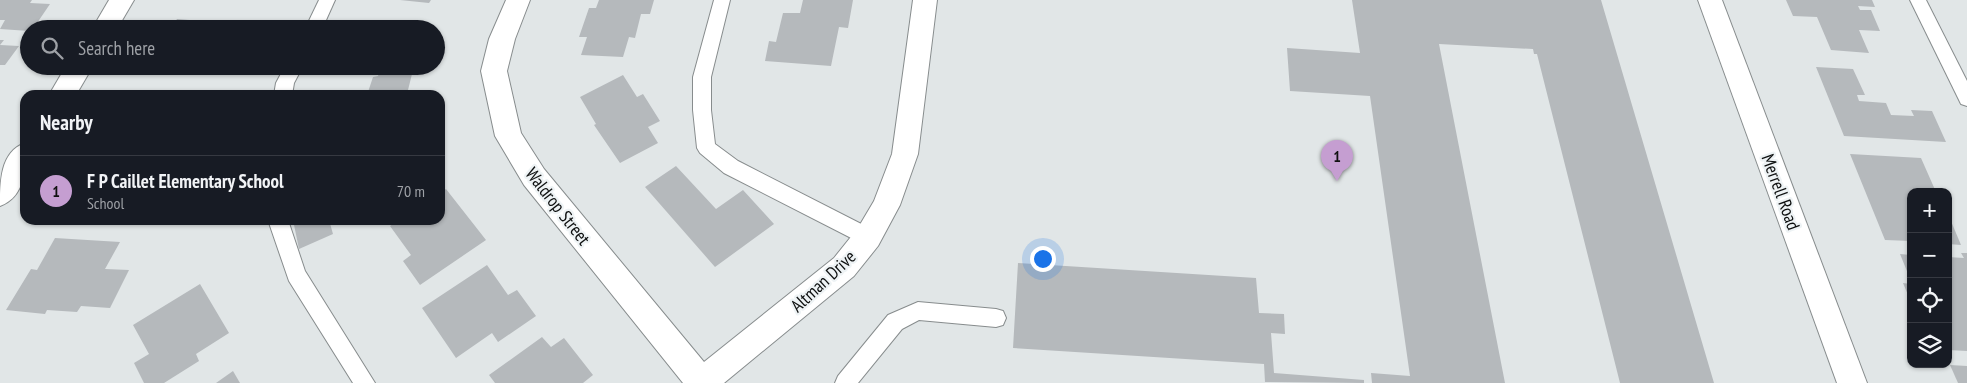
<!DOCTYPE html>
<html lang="en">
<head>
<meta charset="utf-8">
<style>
	:root { --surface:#171b24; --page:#20242c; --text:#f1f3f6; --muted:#9ea1a6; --line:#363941; --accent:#c59ed1 }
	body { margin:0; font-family:"PT Sans Narrow",sans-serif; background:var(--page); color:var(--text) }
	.controls { position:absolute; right:15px; bottom:15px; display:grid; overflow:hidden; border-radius:10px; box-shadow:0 1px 4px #0004 }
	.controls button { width:45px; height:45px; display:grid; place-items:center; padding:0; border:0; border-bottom:1px solid var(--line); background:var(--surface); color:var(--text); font:25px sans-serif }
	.you { position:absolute; left:1042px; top:258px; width:18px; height:18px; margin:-12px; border:4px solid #fff; border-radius:50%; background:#1a73e8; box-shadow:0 0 0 8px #1a73e833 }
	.badge { display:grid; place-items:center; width:32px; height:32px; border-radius:50%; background:var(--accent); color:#111; font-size:16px; font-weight:700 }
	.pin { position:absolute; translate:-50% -41px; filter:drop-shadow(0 1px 2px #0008) }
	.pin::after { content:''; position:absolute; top:26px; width:18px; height:15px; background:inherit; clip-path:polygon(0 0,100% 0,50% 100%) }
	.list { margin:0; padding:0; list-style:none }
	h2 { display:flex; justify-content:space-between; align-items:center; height:65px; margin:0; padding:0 20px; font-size:21px }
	h2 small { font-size:16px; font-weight:400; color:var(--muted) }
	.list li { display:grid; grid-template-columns:32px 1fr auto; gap:15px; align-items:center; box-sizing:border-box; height:70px; padding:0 20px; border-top:1px solid var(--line) }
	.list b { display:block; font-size:19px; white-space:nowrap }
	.list p { margin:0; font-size:16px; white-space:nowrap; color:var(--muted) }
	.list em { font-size:16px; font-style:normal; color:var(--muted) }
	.icon { flex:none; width:28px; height:28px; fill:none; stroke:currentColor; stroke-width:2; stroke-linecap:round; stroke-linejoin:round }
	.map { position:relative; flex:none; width:1967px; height:383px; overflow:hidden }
	.search { position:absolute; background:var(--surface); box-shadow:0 1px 4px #0004; left:20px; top:20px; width:425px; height:55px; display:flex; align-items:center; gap:12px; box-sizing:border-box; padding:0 18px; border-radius:28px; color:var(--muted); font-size:19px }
	.panel { position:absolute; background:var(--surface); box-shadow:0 1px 4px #0004; left:20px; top:90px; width:425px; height:135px; border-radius:15px }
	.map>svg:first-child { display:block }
</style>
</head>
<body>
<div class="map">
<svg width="1967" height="383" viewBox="0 0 1967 383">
	<rect width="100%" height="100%" fill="#e1e6e7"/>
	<g fill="#b5b9bc">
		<path d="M0,0H32L30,3L50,4L33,29H29V31L0,29L5,20H0Z"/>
		<path d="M400,0H431L429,3Z"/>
		<path d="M599,0H654L650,14H641L635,38L629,37L623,57L581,55L587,37H579L589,8H596Z"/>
		<path d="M803,0H853L848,28L839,27L831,66L765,61L769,41L776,42L783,13H800Z"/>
		<path d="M1352,0H1601L1714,383H1620L1537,54H1534L1533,49L1439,44L1505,383H1372L1371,373L1410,376L1370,96L1290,91L1287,48L1360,53Z"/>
		<path d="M1786,0H1872L1875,7L1858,6L1860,10H1871L1880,31L1859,30L1869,53L1831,50L1817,17L1793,16Z"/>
		<path d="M177,19L240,24L237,29H171Z"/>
		<path d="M0,40H4L0,45L19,46L5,65H0Z"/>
		<path d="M381,66H414L408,90L368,92L373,77L378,76Z"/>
		<path d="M1816,67L1853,69L1865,95H1857L1859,101L1886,103L1891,115L1914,116L1911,110L1932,111L1946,142L1844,136Z"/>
		<path d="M623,75L637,97L643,94L660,121L648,127L658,143L620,163L594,125L596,124L580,97Z"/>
		<path d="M1850,154L1921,158L1936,192H1911V241L1885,240Z"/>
		<path d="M676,166L716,209L743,190L774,224L715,267L645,187Z"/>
		<path d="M446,189L486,240L420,285L403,261L411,255L390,226L399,220H440V193Z"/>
		<path d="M1948,214L1961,245L1948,244Z"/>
		<path d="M293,220H329L333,234L299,249Z"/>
		<path d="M55,238L120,242L105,269L129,270L110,308L81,306L77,312L47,310L45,314L6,310L31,269L37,270Z"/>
		<path d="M1961,253H1967V351L1948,350V257L1964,258Z"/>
		<path d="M1900,254L1911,255V281Z"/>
		<path d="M1018,263L1256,278L1259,313L1284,314L1285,334L1271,333L1274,373L1364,380V383L1265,382L1264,364L1013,348Z"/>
		<path d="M487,265L508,295L517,290L536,316L498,342L492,333L456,358L422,308Z"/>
		<path d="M1903,283L1911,284V302Z"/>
		<path d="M200,284L229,333L196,354L199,361L164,383H144L134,363L149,354L133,325Z"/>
		<path d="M542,337L551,347L564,338L593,375L583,383H495L489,375Z"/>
		<path d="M1950,365L1967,366V383H1958Z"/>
		<path d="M233,371L240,383H216Z"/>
	</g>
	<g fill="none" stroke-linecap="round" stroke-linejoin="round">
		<g stroke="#878c8d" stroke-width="2">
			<g id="service">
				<path d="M319,0H335L322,29H305Z"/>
				<path d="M714,0H730L711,77V110L715,144L738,161L875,231L878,237L875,243L868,245L861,243L724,173L700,153L697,148L693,110V77Z"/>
				<path d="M1910,0H1926L1967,81V106L1961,104Z"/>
				<path d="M285,66H303L294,83L292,95H274L276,83Z"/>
				<path d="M268,220H288L305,271L375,383H353L289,281Z"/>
				<path d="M918,302L996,309L1003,311L1006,318L1003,325L996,327L919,320L902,329L858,383H835L838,376L888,315Z"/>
			</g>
		</g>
		<g stroke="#878c8d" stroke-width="2">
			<g id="minor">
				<path d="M109,0H134L117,29H92Z"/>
				<path d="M506,0H530L515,39L507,71L521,133L544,169L704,362L834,258L858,228L874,201L892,154L913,0H937L918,154L900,205L878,246L854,276L724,383H683L524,185L495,136L481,71L489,39Z"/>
				<path d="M66,66H93L76,95H49Z"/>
				<path d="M25,143C25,166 27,196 0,206C0,182 0,152 25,143Z"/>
			</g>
		</g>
		<g stroke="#878c8d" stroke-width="2">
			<path id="tertiary" d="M1698,0H1722L1867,383H1837Z"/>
		</g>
		<use href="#service" fill="#fff" fill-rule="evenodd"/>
		<use href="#minor" fill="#fff" fill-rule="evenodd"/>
		<use href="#tertiary" fill="#fff" fill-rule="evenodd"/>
	</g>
	<g text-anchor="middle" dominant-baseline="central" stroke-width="4.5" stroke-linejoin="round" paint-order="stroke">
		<g font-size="18" fill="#0d0f0f" stroke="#eef3f5">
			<text transform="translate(1781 192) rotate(70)">Merrell Road</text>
			<text transform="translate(558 206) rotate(52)">Waldrop Street</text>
			<text transform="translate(823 281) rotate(-43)">Altman Drive</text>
		</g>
	</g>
</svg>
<div class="controls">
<button>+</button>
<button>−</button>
<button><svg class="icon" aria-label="locate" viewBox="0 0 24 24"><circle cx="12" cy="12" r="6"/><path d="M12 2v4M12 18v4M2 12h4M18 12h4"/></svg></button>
<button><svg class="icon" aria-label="layers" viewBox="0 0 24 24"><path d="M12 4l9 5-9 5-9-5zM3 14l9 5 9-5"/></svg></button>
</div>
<div class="you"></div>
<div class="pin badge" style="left:1337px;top:181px">1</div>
<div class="search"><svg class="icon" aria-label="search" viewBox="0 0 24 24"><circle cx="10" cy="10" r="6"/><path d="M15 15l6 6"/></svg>Search here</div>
<section class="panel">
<h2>Nearby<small></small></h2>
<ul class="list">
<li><span class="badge">1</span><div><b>F P Caillet Elementary School</b><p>School</p></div><em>70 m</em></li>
</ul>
</section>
</div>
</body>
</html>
